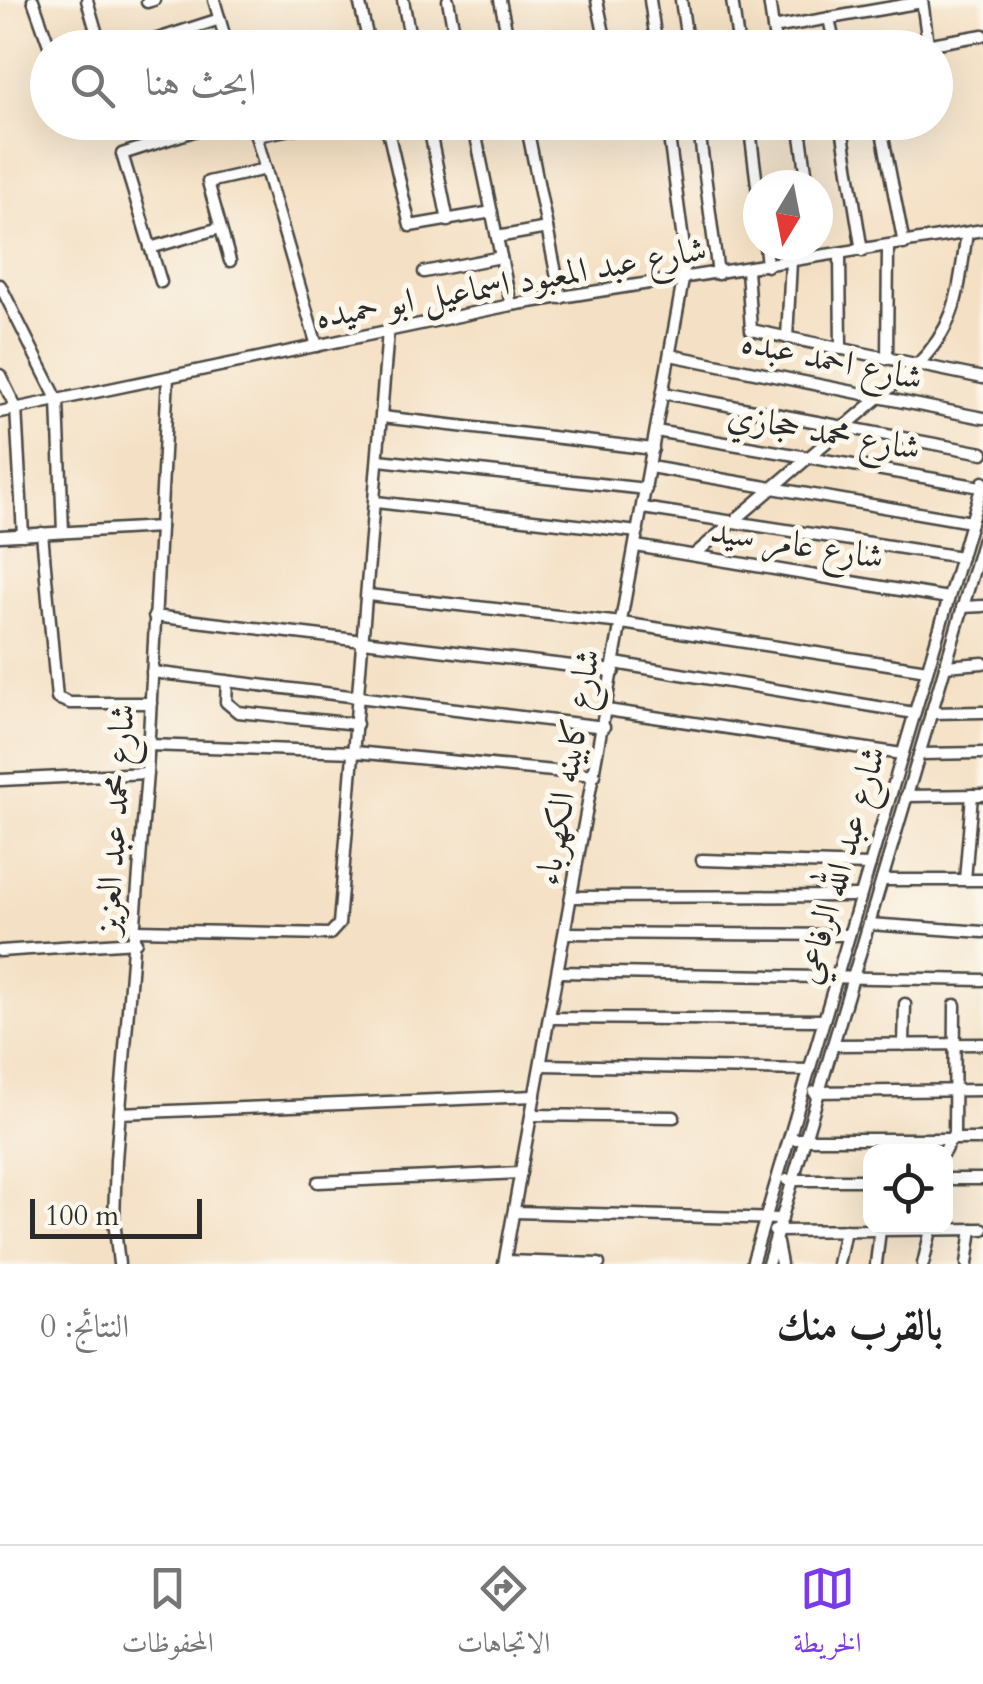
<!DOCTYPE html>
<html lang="ar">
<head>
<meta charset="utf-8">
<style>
	:root { --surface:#fff; --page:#f6f6f6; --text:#222; --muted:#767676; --line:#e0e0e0; --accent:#7c3aed }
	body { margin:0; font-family:Cardo,Amiri,serif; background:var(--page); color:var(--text); direction:rtl }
	.controls { position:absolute; right:30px; bottom:30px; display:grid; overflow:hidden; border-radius:20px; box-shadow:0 10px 40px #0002 }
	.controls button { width:90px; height:90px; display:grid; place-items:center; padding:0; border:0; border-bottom:2px solid var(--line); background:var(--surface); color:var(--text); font:50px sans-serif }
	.compass { position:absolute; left:743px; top:170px; width:90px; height:90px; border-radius:50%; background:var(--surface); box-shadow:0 10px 40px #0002; rotate:190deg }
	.scale { position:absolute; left:30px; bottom:25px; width:172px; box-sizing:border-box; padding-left:10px; border:5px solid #2b2b2b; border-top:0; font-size:28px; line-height:35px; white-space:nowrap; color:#2b2b2b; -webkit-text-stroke:8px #fbf7ec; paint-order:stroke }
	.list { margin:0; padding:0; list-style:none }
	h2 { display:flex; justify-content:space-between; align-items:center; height:130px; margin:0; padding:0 40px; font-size:42px }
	h2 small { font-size:32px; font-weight:400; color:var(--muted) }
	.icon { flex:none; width:55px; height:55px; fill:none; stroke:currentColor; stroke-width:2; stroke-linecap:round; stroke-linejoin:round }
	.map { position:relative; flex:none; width:983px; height:1264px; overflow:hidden; direction:ltr }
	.search { position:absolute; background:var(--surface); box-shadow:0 10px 40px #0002; left:30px; right:30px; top:30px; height:110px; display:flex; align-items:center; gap:25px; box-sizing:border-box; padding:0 35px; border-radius:55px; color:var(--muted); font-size:38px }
	.sheet { height:280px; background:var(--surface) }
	nav { display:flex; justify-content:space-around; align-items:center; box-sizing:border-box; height:140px; border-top:2px solid var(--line); background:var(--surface); font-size:28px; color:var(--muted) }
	nav a { display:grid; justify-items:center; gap:5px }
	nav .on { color:var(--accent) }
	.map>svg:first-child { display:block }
</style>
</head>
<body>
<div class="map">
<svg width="983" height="1264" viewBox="0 0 983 1264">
	<rect width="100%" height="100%" fill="#fbf7ec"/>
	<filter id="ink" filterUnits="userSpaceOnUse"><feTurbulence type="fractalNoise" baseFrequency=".01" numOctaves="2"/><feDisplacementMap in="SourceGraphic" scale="20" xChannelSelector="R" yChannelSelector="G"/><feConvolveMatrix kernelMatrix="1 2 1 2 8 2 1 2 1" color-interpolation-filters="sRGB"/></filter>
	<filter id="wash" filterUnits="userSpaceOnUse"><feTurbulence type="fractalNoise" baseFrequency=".0048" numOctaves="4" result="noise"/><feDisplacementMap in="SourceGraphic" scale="40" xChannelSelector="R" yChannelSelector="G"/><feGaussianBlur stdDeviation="2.25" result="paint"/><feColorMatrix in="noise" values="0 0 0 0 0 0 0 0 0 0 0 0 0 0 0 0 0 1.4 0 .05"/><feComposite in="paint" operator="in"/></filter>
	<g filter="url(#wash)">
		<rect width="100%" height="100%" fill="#f4e0c4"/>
	</g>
	<g filter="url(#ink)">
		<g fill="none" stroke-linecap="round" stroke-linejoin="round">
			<g stroke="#494642" stroke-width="15">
				<g id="street">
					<path d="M33,0L50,48"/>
					<path d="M87,0L101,48"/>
					<path d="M214,0L228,48"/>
					<path d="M359,0L370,48"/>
					<path d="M403,0L412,48"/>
					<path d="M448,0L457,48"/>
					<path d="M500,0L510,48"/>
					<path d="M597,0L607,48"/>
					<path d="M650,0L657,48"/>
					<path d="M681,0L688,48"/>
					<path d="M732,0L739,48"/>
					<path d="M769,0L776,48"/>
					<path d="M922,0L928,44"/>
					<path d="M147,2L154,0"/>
					<path d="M829,18L835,48"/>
					<path d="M773,28L922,2"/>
					<path d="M139,45L220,19"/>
					<path d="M336,48L368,40"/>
					<path d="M908,48L983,35"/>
					<path d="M252,122L317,346"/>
					<path d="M386,122L410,226L492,212"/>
					<path d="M428,122L448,221"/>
					<path d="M473,122L511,305"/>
					<path d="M526,122L561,298"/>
					<path d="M698,122L718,274"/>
					<path d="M749,122L758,193"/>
					<path d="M799,122L808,185"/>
					<path d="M841,122L862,251"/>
					<path d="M880,122L904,244"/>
					<path d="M256,136L326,122"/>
					<path d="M497,237L547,228"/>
					<path d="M765,245L767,266"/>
					<path d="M150,248L220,228"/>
					<path d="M840,254L841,349"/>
					<path d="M230,261L208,182L266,169"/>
					<path d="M747,269L751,330L983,378"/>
					<path d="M424,272L501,257"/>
					<path d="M161,282L122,154L222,122"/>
					<path d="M0,285L58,401L63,532"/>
					<path d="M787,338L791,262"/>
					<path d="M670,355L983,418"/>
					<path d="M887,359L888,247"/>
					<path d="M0,375L16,408L23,535"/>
					<path d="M663,393L983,453"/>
					<path d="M0,412L511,305L983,230"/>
					<path d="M382,417L653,449"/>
					<path d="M656,431L981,487"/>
					<path d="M379,460L646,489"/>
					<path d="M650,467L971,522"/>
					<path d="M376,502L638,532"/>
					<path d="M643,508L961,557"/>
					<path d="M42,533L57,698L70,703H151"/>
					<path d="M0,536L160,527"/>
					<path d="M636,546L948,598"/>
					<path d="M694,555L917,365C959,323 958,289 967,233"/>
					<path d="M368,595L622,623L927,670"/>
					<path d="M962,607L983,606"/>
					<path d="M154,616L614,671"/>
					<path d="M615,663L914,713"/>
					<path d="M945,666L983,663"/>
					<path d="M152,672L604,727"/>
					<path d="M227,681L226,702L238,712L357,724"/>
					<path d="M607,710L902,754"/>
					<path d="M931,713L983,712"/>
					<path d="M148,745L355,752L595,775"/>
					<path d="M919,754L983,753"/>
					<path d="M0,780L147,773"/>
					<path d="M906,796L983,795"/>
					<path d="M702,860L870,865"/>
					<path d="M882,880H983"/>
					<path d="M965,880L972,795"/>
					<path d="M572,897L860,896"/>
					<path d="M869,924L983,932"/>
					<path d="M136,930L330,934L339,924L388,331"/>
					<path d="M566,933L849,935"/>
					<path d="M0,951L136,942"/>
					<path d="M558,972L983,980"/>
					<path d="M550,1018L824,1020"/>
					<path d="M833,1045L983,1044"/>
					<path d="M904,1045L905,1004"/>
					<path d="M541,1065L810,1070"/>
					<path d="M814,1092L983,1090"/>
					<path d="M120,1113L535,1096"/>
					<path d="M532,1115L674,1117"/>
					<path d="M790,1139H983"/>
					<path d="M944,1152L954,1133L955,1005"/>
					<path d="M946,1179H983"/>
					<path d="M787,1180H870"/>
					<path d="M318,1182L521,1173"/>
					<path d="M514,1212L782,1219"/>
					<path d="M774,1231L983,1229"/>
					<path d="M777,1243L781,1264"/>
					<path d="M505,1261L599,1264"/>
					<path d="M119,1264L114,1220L116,1160L147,773L168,377"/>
					<path d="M504,1264L683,280L684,248L667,122"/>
					<path d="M752,1264L983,482"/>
					<path d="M768,1264L983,539"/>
					<path d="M838,1264L845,1230"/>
					<path d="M876,1264L880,1230"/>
					<path d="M923,1264L931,1230"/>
					<path d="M967,1264L972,1229"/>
				</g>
			</g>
			<use href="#street" stroke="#fff" stroke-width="10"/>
		</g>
	</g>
	<g text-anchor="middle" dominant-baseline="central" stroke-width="10" stroke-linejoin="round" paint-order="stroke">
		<g font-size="35" fill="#2b2b2b" stroke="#fbf7ec">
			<text transform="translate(511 283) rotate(-10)">شارع عبد المعبود اسماعيل ابو حميده</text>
			<text transform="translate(832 360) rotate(12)">شارع احمد عبده</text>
			<text transform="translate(824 432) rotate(10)">شارع محمد حجازي</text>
			<text transform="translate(797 544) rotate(9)">شارع عامر سيد</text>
			<text transform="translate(568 767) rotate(-80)">شارع كابينه الكهرباء</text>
			<text transform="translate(115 819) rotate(-86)">شارع محمد عبد العزيز</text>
			<text transform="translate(841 865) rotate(-74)">شارع عبد الله الرفاعي</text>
		</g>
	</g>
</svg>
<div class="controls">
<button><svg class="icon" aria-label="locate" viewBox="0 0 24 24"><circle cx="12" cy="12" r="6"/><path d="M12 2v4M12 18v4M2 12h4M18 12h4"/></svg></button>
</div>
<svg class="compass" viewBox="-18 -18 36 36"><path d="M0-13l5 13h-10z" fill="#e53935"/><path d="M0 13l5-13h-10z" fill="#767676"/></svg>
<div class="scale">100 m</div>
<div class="search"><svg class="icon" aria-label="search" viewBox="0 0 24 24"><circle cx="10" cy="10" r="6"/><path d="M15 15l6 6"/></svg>ابحث هنا</div>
</div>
<section class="sheet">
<h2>بالقرب منك<small>النتائج: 0</small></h2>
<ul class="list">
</ul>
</section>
<nav>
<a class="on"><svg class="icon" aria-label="map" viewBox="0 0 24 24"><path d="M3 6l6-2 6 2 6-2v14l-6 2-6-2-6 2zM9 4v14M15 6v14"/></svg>الخريطة</a>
<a><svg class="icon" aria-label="directions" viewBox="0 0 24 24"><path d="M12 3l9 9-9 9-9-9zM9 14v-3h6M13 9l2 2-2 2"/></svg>الاتجاهات</a>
<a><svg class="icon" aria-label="saved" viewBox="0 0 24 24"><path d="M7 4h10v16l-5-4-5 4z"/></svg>المحفوظات</a>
</nav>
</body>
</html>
